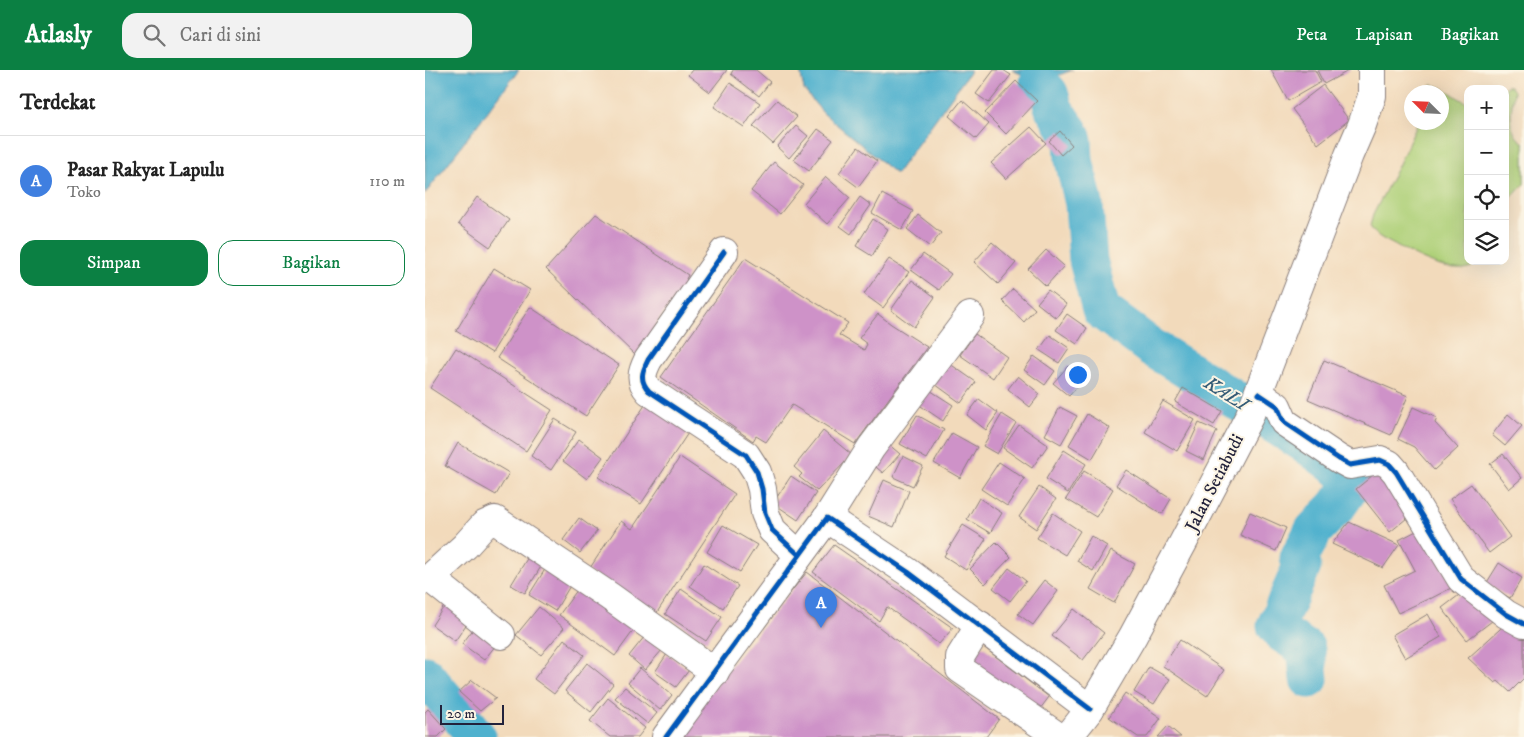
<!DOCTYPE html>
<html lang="id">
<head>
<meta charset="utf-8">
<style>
	:root { --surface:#fff; --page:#f2f2f2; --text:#222; --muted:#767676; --line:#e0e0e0; --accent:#0b8043 }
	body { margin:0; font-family:"IM FELL DW Pica",serif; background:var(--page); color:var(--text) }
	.controls { position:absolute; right:15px; top:15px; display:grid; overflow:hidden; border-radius:10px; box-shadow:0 5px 20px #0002 }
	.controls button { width:45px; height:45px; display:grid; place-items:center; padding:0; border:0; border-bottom:1px solid var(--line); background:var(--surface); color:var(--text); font:25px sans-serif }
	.compass { position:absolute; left:979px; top:15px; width:45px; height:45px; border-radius:50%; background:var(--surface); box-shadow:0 5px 20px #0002; rotate:294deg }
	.scale { position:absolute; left:15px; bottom:12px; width:64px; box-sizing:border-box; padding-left:5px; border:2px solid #22223b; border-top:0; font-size:14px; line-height:18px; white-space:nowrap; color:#22223b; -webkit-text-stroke:4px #fcf5e5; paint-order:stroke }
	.you { position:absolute; left:652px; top:304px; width:18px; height:18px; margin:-12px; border:4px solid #fff; border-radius:50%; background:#1a73e8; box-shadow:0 0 0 8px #1a73e833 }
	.badge { display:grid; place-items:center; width:32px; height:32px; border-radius:50%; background:var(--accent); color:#fff; font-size:16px; font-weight:700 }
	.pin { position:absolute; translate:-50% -41px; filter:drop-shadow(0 1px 2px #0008) }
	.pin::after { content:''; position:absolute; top:26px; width:18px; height:15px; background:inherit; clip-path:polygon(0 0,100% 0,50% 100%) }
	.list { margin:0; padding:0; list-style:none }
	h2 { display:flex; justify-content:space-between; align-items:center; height:65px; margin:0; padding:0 20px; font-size:21px }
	h2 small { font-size:16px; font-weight:400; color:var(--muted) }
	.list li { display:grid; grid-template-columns:32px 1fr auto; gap:15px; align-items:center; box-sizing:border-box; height:90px; padding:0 20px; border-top:1px solid var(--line) }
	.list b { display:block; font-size:19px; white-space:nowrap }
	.list p { margin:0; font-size:16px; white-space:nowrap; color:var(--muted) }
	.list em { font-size:16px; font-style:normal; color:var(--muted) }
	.actions { display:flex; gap:10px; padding:15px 20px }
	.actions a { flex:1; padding:11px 0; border:1px solid var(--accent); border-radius:15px; text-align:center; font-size:18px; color:var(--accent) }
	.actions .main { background:var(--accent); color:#fff }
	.icon { flex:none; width:28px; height:28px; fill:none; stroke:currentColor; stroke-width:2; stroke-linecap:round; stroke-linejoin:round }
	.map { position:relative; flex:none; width:1099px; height:667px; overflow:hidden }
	header { display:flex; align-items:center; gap:30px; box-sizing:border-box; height:70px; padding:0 25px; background:var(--accent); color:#fff }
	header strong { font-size:24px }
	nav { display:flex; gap:28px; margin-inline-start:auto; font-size:18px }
	.search { width:350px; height:45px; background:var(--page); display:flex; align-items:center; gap:12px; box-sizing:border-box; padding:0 18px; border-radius:15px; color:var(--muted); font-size:19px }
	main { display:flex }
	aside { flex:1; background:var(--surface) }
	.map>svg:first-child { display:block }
</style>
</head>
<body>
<header>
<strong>Atlasly</strong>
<div class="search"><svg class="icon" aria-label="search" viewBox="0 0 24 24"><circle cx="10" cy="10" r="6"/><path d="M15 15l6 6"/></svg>Cari di sini</div>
<nav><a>Peta</a><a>Lapisan</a><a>Bagikan</a></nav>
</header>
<main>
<aside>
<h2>Terdekat<small></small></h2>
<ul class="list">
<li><span class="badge" style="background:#3f7fe0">A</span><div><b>Pasar Rakyat Lapulu</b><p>Toko</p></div><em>110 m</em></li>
</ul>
<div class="actions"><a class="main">Simpan</a><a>Bagikan</a></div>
</aside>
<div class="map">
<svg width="1099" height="667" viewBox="0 0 1099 667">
	<rect width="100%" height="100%" fill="#fcf5e5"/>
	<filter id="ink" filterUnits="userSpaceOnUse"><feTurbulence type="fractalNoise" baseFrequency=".02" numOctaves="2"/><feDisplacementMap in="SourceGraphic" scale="10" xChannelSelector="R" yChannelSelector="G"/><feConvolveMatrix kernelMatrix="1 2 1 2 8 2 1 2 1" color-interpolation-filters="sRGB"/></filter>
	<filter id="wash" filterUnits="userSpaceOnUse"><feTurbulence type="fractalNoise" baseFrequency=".0096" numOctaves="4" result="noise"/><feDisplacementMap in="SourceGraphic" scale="20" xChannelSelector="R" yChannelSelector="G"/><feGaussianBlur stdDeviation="1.12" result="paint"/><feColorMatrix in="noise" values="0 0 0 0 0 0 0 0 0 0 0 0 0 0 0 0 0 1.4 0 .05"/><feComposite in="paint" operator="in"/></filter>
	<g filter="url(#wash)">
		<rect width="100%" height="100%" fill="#f2dabb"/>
		<g fill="#aed078" stroke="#68795a">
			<path d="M1007,15C1019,16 1031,28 1043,33V191H1055C1037,212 992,187 973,177C963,171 950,167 945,156L948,145L973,96L993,53L1016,52V22H1002Z"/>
			<path d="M1081,16H1085L1089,21C1087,38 1080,62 1099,73V114L1087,127L1080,140V19H1078Z"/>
		</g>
		<g fill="#4fb1ce" stroke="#386a84">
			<path d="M0,0H94L0,124Z"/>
			<path d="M375,0H546L471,104L398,43L379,20Z"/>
			<path d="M587,0H648L614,12Z"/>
		</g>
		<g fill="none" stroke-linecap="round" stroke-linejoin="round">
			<g stroke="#4fb1ce" stroke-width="39">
				<path d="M614,12L624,23L629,39L638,53L644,61L648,70L649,90L659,134L663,190L676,240L726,277L882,375L920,403L928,413L912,436L889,460L874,488L877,496L851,556L858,564L881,579L884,609"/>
				<path d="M0,605L52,667"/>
			</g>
		</g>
		<g id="blocks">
			<g fill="#ce92c8">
				<path d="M267,0H302L285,22L263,5Z"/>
				<path d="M308,0H331L345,12L334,26L306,4Z"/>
				<path d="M569,0H578L586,5L564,33L551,24Z"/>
				<path d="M846,0H890L896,12L863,31Z"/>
				<path d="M892,0H925L899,14Z"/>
				<path d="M591,11L612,31L581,64L560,43Z"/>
				<path d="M305,13L335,33L319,57L289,37Z"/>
				<path d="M898,15L924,50L893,74L867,39Z"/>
				<path d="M352,30L372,47L348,74L328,56Z"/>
				<path d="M537,30L564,54L551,69L524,46Z"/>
				<path d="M371,56L383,66L364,88L352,77Z"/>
				<path d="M606,57L621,73L581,109L566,93Z"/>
				<path d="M393,59L408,70L384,101L369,90Z"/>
				<path d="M635,61L647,75L636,85L624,71Z"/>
				<path d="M433,77L452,91L433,117L414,103Z"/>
				<path d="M349,92L378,115L355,144L326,121Z"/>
				<path d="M401,107L425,128L402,154L379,133Z"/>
				<path d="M457,124L488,141L477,160L447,143Z"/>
				<path d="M52,127L84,150L65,177L33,154Z"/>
				<path d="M435,127L446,135L426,164L415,156Z"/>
				<path d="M171,144L263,205L261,209L263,211L236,247L211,286L121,199Z"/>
				<path d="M493,145L516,163L505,177L482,159Z"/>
				<path d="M448,149L463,159L447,186L431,176Z"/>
				<path d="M567,172L591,193L573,214L549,192Z"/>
				<path d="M621,180L639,196L621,216L603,199Z"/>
				<path d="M498,184L526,204L514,220L486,200Z"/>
				<path d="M320,188L423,253L414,265L439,280L442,274L434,268L453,244L466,254L502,277L430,374L367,335L341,372L331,366L328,371L236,307Z"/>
				<path d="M464,189L484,202L458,238L439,224Z"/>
				<path d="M69,198L105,220L67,283L31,261Z"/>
				<path d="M487,210L510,227L489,257L466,240Z"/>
				<path d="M588,219L610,239L599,252L577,231Z"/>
				<path d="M623,220L641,234L631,248L612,233Z"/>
				<path d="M105,237L194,295L161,346L72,288Z"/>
				<path d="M642,244L662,258L652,274L631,260Z"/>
				<path d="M550,264L582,287L568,308L535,285Z"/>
				<path d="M625,265L644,278L634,293L614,280Z"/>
				<path d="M31,278L127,340L101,381L5,318Z"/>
				<path d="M609,286L630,301L620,315L599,300Z"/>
				<path d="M518,289L551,312L536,333L503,309Z"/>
				<path d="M899,290L983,326L966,365L883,329Z"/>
				<path d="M643,296L659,309L644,326L628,313Z"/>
				<path d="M593,306L615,324L605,337L583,319Z"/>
				<path d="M500,317L528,335L518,351L490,332Z"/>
				<path d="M758,318L797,341L789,355L750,332Z"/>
				<path d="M554,329L573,343L561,360L542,345Z"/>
				<path d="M738,331L770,350L752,381L720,362Z"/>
				<path d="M222,332L265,360L216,434L173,407Z"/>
				<path d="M635,337L652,346L636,374L620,365Z"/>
				<path d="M988,337L1012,348L1010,353L1033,378L1009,400L989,377L973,369Z"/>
				<path d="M577,344L591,353L572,384L558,376Z"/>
				<path d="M662,344L685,358L667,389L644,375Z"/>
				<path d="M1083,344L1097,356L1080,376L1067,365Z"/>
				<path d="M492,345L519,360L502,389L475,374Z"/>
				<path d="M130,349L151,362L126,400L106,386Z"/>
				<path d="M774,353L792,361L779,390L761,381Z"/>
				<path d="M594,355L623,375L607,398L578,378Z"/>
				<path d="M398,361L427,385L392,421L374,407L377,404L369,397Z"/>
				<path d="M527,363L552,377L535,408L509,393Z"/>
				<path d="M154,369L178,387L162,409L138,391Z"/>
				<path d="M33,373L84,403L71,425L20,396Z"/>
				<path d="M462,373L475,384L458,403L445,392Z"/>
				<path d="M639,380L661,394L643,423L621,409Z"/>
				<path d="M1078,384L1097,408L1084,419L1065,394Z"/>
				<path d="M478,386L498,396L488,416L468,407Z"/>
				<path d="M255,387L310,424L229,547L163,501L196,451L207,459Z"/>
				<path d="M574,392L600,409L582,436L556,419Z"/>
				<path d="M959,396L993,439L965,462L931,419Z"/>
				<path d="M701,400L746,429L737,444L691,415Z"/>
				<path d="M659,401L688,419L671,447L641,429Z"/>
				<path d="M366,406L391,423L373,450L348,433Z"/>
				<path d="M459,410L484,421L469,457L443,446Z"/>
				<path d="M1046,414L1085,467L1064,483L1025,429Z"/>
				<path d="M614,417L631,429L611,459L594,447Z"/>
				<path d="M554,428L577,443L565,463L542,449Z"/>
				<path d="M825,442L861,458L851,481L815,465Z"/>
				<path d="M628,443L655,461L640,485L612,468Z"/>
				<path d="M154,448L172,461L155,483L138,470Z"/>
				<path d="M924,452L974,475L958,498L907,474Z"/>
				<path d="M298,455L332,475L315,502L282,482Z"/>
				<path d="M538,455L561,469L541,500L519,486Z"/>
				<path d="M997,458L1028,517L1005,529V528L973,543L959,515L990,500L974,470Z"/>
				<path d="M666,466L682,476L668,501L652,491Z"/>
				<path d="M571,472L586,487L560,514L545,499Z"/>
				<path d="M409,475L528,558L514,574L462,537L454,551L388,502Z"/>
				<path d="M686,481L710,494L689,533L665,519Z"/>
				<path d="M106,482L120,490L100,523L86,515Z"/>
				<path d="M124,493L149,509L130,541L104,525Z"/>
				<path d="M1074,493L1097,508L1085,528L1061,514Z"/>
				<path d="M279,494L313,516L298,538L265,516Z"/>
				<path d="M584,498L601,511L585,531L568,518Z"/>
				<path d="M382,502L574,649L561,667H251L274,635Z"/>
				<path d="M619,510L633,521L608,555L593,544Z"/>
				<path d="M158,512L214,553L190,586L134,545Z"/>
				<path d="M256,519L297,547L281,571L240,544Z"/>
				<path d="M1042,519L1067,551L1042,570L1017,538Z"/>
				<path d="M23,530L47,546L30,571L7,555Z"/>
				<path d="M114,537L139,558L116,585L91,565Z"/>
				<path d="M649,539L679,563L658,590L627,566Z"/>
				<path d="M1003,544L1016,567L980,588L967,565Z"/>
				<path d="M1085,550L1099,560V608L1085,622L1073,611L1070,613L1043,588Z"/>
				<path d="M53,553L75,570L59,590L37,574Z"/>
				<path d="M220,566L237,580L220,600L204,586Z"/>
				<path d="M139,569L159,585L129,624L109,609Z"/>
				<path d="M755,570L799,600L782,626L738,596Z"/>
				<path d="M557,576L624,627L612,643L545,591Z"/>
				<path d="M242,584L264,600L251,617L230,602Z"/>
				<path d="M162,593L188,614L166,642L140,621Z"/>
				<path d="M724,597L745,609L729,634L709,622Z"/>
				<path d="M215,598L247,625L235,640L203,613Z"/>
				<path d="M47,610L71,628L55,641L34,622Z"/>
				<path d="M200,617L232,643L223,654L190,628Z"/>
				<path d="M700,623L736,648L722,667H713L684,647Z"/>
				<path d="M183,628L220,658L213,667H185L165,651Z"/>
				<path d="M3,639L21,659L13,667H0V642Z"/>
				<path d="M743,656L756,667H733Z"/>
			</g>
		</g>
	</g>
	<g filter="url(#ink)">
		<use href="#blocks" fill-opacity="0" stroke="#8a7e7b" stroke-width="1"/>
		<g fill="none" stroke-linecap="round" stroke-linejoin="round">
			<g stroke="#8a7e7b" stroke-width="30">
				<g id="minor">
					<path d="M299,182L223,290C217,302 214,310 224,321L321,385L332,402L337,419L340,443L347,460L374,485"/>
					<path d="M834,324L852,336L859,352L914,389L925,395L955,390L964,394L971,402L1036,509L1081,544L1099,554"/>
					<path d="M402,448L446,378L545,246"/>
					<path d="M5,508L76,565"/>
					<path d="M0,510L5,508L40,476L59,455L70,450L184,526L290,602"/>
					<path d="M555,555L535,587V599L634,667"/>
					<path d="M241,667L402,448L483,502L665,639"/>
				</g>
			</g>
			<g stroke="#8a7e7b" stroke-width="30">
				<path id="highway" d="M643,667L665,639L708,566L759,471L824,347L924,85L937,55L947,26V0"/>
			</g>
			<use href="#minor" stroke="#fff" stroke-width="28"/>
			<use href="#highway" stroke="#fff" stroke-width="28"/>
			<g stroke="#fcf5e5" stroke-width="8">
				<g id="cycleway">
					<path d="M299,182L223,290C217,302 214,310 224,321L321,385L332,402L337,419L340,443L347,460L374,485"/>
					<path d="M834,324L852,336L859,352L914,389L925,395L955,390L964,394L971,402L1036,509L1081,544L1099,554"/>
					<path d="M241,667L402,448L483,502L665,639"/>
				</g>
			</g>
			<use href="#cycleway" stroke="#0057b8" stroke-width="5"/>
		</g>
	</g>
	<g text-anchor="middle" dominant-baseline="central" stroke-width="4" stroke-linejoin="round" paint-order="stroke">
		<g font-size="18" fill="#22223b" stroke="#fcf5e5">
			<text transform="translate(790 413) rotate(-63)">Jalan Setiabudi</text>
		</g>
		<g font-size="19" font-style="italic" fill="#345b76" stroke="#fcf5e5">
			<text transform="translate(801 324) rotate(32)">KALI</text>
		</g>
	</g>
</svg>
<div class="controls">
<button>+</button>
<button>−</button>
<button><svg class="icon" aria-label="locate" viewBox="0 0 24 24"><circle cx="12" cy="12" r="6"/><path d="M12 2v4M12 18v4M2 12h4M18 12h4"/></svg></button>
<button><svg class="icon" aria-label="layers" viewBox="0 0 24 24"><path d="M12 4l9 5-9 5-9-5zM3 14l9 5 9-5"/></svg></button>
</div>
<svg class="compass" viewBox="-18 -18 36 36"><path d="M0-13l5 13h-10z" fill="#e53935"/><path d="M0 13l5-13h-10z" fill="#767676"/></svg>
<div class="scale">20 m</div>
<div class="you"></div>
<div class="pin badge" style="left:396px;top:558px;background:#3f7fe0">A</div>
</div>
</main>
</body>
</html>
